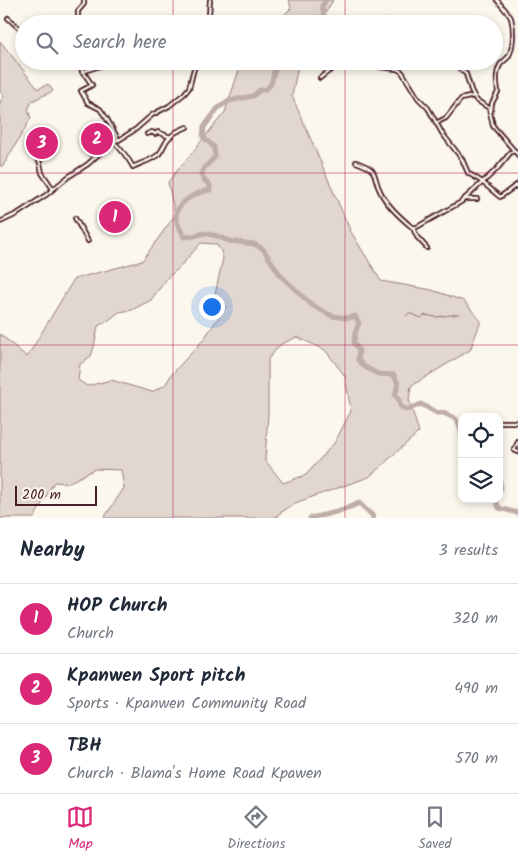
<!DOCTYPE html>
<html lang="en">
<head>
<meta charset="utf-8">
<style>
	:root { --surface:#fff; --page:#f6f6f7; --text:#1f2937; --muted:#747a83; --line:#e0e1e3; --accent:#db2777 }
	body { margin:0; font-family:Kalam,sans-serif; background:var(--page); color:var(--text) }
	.controls { position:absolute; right:15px; bottom:15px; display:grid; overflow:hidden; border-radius:10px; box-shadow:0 2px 8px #0003 }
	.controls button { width:45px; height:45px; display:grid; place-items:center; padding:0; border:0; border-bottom:1px solid var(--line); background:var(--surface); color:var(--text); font:25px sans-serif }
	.scale { position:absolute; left:15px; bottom:12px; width:82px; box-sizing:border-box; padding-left:5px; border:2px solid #4a1f2b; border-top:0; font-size:14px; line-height:18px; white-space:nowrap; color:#4a1f2b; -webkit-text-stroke:4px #fbf7ec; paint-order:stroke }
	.you { position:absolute; left:211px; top:306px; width:18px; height:18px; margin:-12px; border:4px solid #fff; border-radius:50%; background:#1a73e8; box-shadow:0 0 0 8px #1a73e833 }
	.badge { display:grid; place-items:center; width:32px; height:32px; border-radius:50%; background:var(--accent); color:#fff; font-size:16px; font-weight:700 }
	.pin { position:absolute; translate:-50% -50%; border:2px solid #fff; box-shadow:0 1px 5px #0006 }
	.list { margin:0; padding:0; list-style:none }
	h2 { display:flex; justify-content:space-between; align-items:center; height:65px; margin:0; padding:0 20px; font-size:21px }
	h2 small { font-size:16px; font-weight:400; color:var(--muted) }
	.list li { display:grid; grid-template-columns:32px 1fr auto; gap:15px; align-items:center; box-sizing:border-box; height:70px; padding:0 20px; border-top:1px solid var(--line) }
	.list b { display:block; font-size:19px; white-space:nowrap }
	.list p { margin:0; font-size:16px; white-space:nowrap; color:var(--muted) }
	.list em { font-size:16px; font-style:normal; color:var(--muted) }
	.icon { flex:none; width:28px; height:28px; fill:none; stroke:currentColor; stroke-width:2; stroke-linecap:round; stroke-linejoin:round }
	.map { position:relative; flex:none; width:518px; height:518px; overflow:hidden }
	.search { position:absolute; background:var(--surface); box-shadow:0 2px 8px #0003; left:15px; right:15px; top:15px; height:55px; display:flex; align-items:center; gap:12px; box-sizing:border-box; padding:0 18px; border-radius:28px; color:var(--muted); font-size:19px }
	.sheet { height:275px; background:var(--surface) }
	nav { display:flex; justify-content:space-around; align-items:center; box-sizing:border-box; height:70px; border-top:1px solid var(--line); background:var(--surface); font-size:14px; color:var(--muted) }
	nav a { display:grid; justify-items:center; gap:2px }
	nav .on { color:var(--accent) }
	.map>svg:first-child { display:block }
</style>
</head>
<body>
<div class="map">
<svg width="518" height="518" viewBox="0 0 518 518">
	<rect width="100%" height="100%" fill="#fbf7ec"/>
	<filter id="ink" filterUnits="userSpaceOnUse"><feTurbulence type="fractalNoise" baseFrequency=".02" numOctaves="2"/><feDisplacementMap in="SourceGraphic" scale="10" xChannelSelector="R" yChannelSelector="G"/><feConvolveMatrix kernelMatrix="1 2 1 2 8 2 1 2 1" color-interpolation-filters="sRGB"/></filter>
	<g filter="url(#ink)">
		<g fill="#e2d7d0" stroke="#967b7e" fill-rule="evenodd">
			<path d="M289,0H333L319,24H275L291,8Z"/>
			<path d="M0,41L38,89L48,84L53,91L32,101L28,110L31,118L3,166H0V102L4,96L0,92Z"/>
			<path d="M242,61H299L292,96L351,232L381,281L432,290L464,301L481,321L470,350L411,386L409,400L419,432L369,477L295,503L273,518H104L124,488L121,470L95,469L68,483L54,482L34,518H0V334L27,357L74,279L142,261L175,215L168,182L225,112ZM201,243L216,244L221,251L223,258L214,299L226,307L203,340L172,374L165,385L152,392L111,380L87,386L78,380L80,364L91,356L94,347L98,326L109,320L119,312L132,310L151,300L168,277L178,269ZM297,337L325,350L345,376L351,411L335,442L306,475L283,483L265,460L268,414V359L281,344Z"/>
			<path d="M105,122L115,138L90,157L78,141Z"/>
		</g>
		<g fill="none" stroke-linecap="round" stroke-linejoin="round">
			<path stroke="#907477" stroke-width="1" d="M406,316L409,313L421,318L425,315L436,317L459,314"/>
			<g stroke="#bfadaa" stroke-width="5">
				<path d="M319,24L322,20L320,18L324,16L322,6L326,0"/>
				<path d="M274,61L272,63L273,67L275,69L271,84L266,89L260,90L253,96L229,101L218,108L204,127L203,137L214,147L215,157L204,168L201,174L205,181L210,185V190C196,192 171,204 177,222C179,227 182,232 184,237L194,236L204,233L217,236L229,241L254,244L263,249L281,276L312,305L332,316L348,318L355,316L359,323L355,333L354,343L359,350L358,360L365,367L378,374L394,375L398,384L395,395L399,400L400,406L407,410L421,404L437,413H444L456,419L460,427L462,436"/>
				<path d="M499,478L501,488L499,490"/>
				<path d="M495,499L499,508L518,513"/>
				<path d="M276,518H277"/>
				<path d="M310,518C321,516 329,514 339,511C346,508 352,507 359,503L372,515L373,518"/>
			</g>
			<g stroke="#4a1f2b" stroke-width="6">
				<g id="minor">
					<path d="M8,18L20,29L24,30"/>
					<path d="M389,21L396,24"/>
					<path d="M75,23L78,17V11L84,4V0"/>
					<path d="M205,24L209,15L210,0"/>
					<path d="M76,61L92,85L81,91L88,103L100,109L107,119L118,139"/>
					<path d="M373,61L380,67L397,69L402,72L418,98L428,108L442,133L462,159L468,173L481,181L500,197L518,184"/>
					<path d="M443,61L456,65L466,74L471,90L476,100L489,108L493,126L518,155"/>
					<path d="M82,72L114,61"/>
					<path d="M320,78C327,72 335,68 342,61"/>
					<path d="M491,111L492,103L498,92C497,83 495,74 500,65C502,62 506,60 508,57C514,48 514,28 511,18C510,15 500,4 497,0"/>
					<path d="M436,123L446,118L461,99L474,96"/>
					<path d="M147,134L152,132L155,134L158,132L170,137L176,132L187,127"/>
					<path d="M113,141C121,149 128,158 133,167C142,162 151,161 159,154C164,148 165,141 170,137"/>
					<path d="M36,155L40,163L42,173L53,189"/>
					<path d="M356,162C381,171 371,174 381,193C387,205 402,219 413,228L417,227L461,202L497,169L511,152L515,151"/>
					<path d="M464,199H477"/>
					<path d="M75,218L88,241"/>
					<path d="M0,222L17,214L46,195L68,177L88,164L113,141L119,140L136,129L152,115L169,106L184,94L189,88L196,61"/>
					<path d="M413,228L417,237L427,248"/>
					<path d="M499,422H518"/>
					<path d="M518,442L514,450L518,452"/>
				</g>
			</g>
			<use href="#minor" stroke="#fbf7ec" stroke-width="2.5"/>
		</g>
	</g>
	<path fill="none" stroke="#c2185b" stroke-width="1" stroke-opacity="0.55" d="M173,0V24M345,0V24M173,61V518M345,61V518M0,173H518M0,345H518"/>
</svg>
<div class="controls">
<button><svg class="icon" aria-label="locate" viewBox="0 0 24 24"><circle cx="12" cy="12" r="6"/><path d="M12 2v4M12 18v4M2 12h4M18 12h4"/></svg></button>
<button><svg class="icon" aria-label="layers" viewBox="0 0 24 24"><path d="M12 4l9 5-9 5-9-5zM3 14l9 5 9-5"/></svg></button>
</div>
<div class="scale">200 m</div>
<div class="you"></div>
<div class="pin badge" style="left:115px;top:217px">1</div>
<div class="pin badge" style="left:97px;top:139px">2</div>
<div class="pin badge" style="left:42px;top:143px">3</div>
<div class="search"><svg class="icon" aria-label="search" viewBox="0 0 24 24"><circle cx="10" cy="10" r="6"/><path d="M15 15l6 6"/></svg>Search here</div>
</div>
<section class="sheet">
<h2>Nearby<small>3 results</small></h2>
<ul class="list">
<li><span class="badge">1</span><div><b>HOP Church</b><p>Church</p></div><em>320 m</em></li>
<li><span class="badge">2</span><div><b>Kpanwen Sport pitch</b><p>Sports · Kpanwen Community Road</p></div><em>490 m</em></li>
<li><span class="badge">3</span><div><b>TBH</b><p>Church · Blama's Home Road Kpawen</p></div><em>570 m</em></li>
</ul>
</section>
<nav>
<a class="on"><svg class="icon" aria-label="map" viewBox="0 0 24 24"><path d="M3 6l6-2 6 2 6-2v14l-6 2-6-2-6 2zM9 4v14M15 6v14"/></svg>Map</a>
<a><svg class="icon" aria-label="directions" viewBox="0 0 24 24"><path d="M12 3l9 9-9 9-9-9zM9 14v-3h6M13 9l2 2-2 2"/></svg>Directions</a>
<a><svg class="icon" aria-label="saved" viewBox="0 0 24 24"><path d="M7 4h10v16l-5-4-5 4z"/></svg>Saved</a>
</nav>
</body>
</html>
